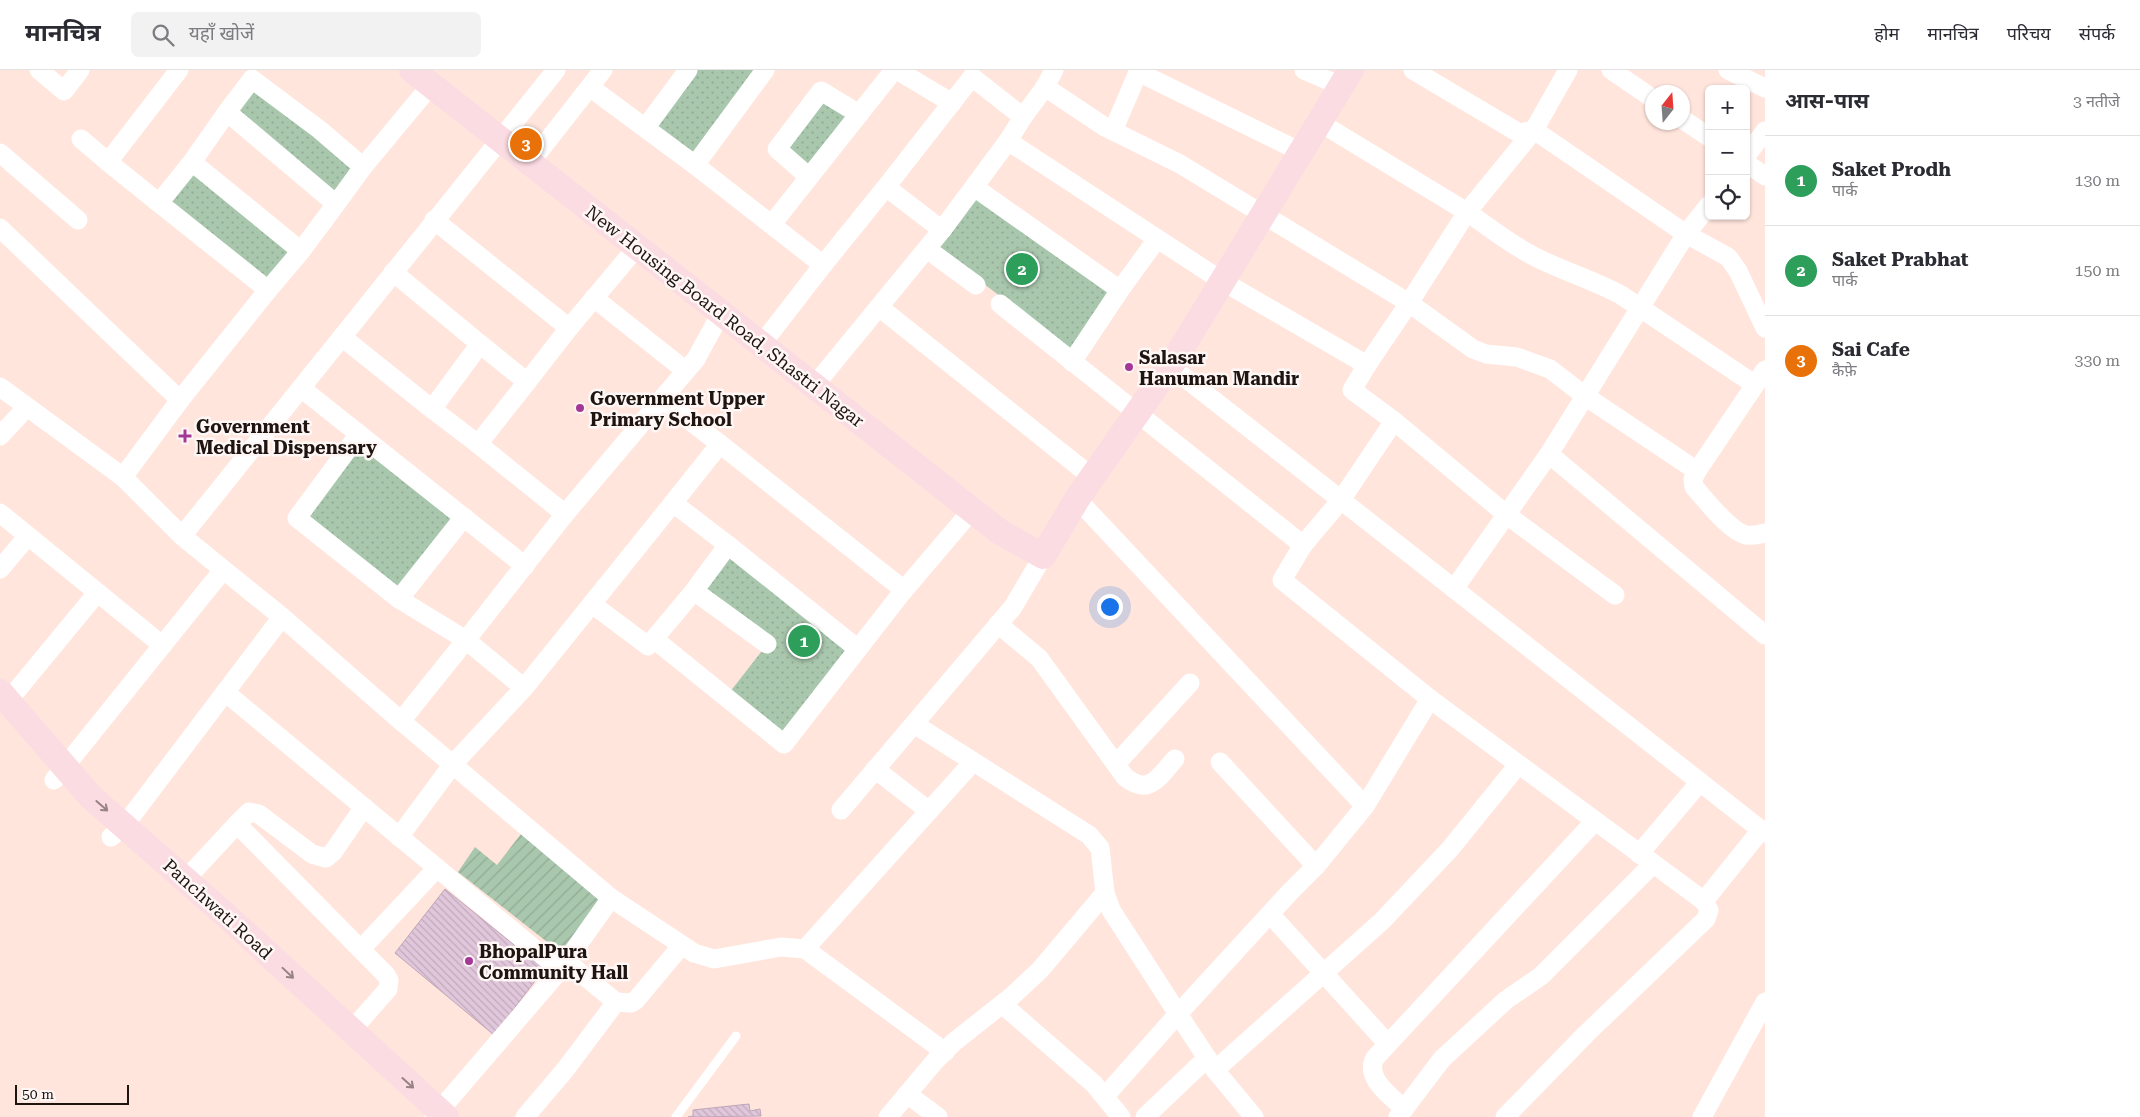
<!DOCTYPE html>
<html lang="hi">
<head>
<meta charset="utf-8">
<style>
	:root { --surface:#fff; --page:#f2f2f3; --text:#2b2b33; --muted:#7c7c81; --line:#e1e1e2; --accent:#111827 }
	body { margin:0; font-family:"Roboto Serif","Noto Sans Devanagari",serif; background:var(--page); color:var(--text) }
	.controls { position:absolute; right:15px; top:15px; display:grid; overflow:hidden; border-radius:8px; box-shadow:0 1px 4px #0004 }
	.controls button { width:45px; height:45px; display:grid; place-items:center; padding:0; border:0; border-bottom:1px solid var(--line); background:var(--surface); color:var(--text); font:25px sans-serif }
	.compass { position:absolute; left:1645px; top:15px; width:45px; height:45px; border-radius:50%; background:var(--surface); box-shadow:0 1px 4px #0004; rotate:17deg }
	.scale { position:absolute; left:15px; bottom:12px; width:114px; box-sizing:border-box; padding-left:5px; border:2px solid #1e1410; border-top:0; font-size:14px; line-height:18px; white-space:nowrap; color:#1e1410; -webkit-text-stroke:4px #fef7f5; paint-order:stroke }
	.you { position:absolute; left:1109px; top:536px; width:18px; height:18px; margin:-12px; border:4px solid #fff; border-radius:50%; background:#1a73e8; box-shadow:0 0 0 8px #1a73e833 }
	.badge { display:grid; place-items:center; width:32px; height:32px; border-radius:50%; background:var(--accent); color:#fff; font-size:16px; font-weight:700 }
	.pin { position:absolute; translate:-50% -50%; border:2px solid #fff; box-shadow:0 1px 5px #0006 }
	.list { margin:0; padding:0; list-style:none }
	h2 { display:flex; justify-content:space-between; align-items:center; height:65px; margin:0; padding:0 20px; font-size:21px }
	h2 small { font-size:16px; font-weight:400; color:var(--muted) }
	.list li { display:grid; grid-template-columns:32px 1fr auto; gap:15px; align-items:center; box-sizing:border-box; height:90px; padding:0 20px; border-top:1px solid var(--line) }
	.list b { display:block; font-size:19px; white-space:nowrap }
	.list p { margin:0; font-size:16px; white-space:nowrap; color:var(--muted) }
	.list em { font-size:16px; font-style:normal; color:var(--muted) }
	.icon { flex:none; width:28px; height:28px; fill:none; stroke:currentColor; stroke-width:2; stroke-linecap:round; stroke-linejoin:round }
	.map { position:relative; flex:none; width:1765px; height:1047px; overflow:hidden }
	header { display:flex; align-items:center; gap:30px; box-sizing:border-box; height:70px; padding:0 25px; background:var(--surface); border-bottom:1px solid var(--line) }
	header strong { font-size:24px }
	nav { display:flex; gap:28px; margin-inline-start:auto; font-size:18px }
	.search { width:350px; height:45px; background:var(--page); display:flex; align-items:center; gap:12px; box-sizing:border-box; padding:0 18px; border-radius:8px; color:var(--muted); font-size:19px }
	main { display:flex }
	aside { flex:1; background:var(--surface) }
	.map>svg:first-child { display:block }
</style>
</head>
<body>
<header>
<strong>मानचित्र</strong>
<div class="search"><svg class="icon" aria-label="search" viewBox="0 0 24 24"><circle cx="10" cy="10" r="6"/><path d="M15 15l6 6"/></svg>यहाँ खोजें</div>
<nav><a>होम</a><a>मानचित्र</a><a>परिचय</a><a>संपर्क</a></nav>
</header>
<main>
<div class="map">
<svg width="1765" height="1047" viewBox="0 0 1765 1047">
	<defs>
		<pattern id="park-dots" width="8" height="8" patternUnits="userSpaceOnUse" patternTransform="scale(1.25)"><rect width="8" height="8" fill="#a9c7ad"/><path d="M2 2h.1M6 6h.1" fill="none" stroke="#91aa94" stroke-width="1.8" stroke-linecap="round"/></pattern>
		<pattern id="garden-furrows" width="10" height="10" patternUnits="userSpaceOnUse" patternTransform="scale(1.25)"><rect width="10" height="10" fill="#a9c7ad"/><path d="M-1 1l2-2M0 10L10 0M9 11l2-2" fill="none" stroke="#91aa94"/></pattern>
		<pattern id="building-back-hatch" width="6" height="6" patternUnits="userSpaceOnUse" patternTransform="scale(1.25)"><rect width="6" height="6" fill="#e1c7db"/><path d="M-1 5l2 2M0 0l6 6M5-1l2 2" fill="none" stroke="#c1aabb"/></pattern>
	</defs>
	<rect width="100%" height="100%" fill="#ffe5dc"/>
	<g fill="url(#park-dots)">
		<path d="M695,0H760L700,89L655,56Z"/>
		<path d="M254,15L355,97L335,126L233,42Z"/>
		<path d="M826,27L852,47L810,103L782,79Z"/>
		<path d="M192,98L291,179L267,214L165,132Z"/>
		<path d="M976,126L1111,222L1070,280L936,177Z"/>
		<path d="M360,373L452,449L397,520L306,448Z"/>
		<path d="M729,482L850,580L782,666L726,627L772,568L703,516Z"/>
	</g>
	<path fill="url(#garden-furrows)" d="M521,764L604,832L565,886L458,802L475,777L497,795Z"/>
	<g fill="url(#building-back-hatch)" stroke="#bfa6b9">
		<path d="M445,819L544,899L494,965L395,883Z"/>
		<path d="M749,1034L750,1041L760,1039L761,1046L688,1047L693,1046V1040Z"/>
	</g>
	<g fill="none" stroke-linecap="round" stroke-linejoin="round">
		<path stroke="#fff" stroke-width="9" d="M676,1047L736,966"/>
		<g stroke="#fff" stroke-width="19">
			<path d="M39,0L64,21L80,0"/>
			<path d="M897,0L952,33"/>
			<path d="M1304,0L1341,16"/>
			<path d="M1413,0L1519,63L1534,60L1686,164L1549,384L1454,519"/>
			<path d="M1568,0L1534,60L1467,142C1493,160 1518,180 1548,193C1572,204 1597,212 1621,225L1754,314"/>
			<path d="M1611,0L1652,28"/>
			<path d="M1728,0L1765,18"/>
			<path d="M1138,2L1301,82"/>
			<path d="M431,15L363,97L320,60L252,9L227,42L336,134L301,181L192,92L159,133L268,220L180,330L123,407L182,466L342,267L432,339L480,274L527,312L478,374L565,444L466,570L524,618L673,433L728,475L694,521L767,574"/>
			<path d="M1045,17L1054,0"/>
			<path d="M591,18L695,95"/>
			<path d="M1682,49L1709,67"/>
			<path d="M1319,52L1467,142L1409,233L1473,279L1486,284L1517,287L1550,299L1585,326L1697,401L1765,300"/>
			<path d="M646,57L688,0"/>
			<path d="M1113,61L1139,0"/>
			<path d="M81,69L108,92L179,0"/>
			<path d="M0,83L78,150"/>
			<path d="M1746,86L1765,61"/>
			<path d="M108,92L159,133"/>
			<path d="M192,92L227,42"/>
			<path d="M530,93L603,0"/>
			<path d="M1746,93L1765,106"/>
			<path d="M809,107L777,79L821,21L859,44"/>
			<path d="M886,117L972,7L1023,47L1008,71"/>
			<path d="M974,117L1120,220L1072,292"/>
			<path d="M336,134L363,97"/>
			<path d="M1709,135L1686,164L1728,187L1738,201L1765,258"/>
			<path d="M434,150L569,258L527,312"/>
			<path d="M772,154L894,0"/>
			<path d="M0,158L180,330"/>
			<path d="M942,160L1008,71L1222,211L1367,295L1409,233L1180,94L1105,57L1045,17L1023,47"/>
			<path d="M927,179L976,215"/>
			<path d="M393,202L480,274"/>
			<path d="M268,220L301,181"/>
			<path d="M1120,220L1157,169"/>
			<path d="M594,228L686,301"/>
			<path d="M1000,234L1303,475L1341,430L1170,296"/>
			<path d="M879,237L1092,407"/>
			<path d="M569,258L637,177"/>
			<path d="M342,267L556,0"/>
			<path d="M761,275L823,195L695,95L765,0"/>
			<path d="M1367,295L1352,320L1394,351L1341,430L1765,763"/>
			<path d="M814,316L942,160L886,117L823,195"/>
			<path d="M0,317L123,407"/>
			<path d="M301,318L525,496"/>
			<path d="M432,339L478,374"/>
			<path d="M1394,351L1507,445L1615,525"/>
			<path d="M359,364L297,448L399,529L464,447"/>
			<path d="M0,366L27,337"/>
			<path d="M720,374L904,520L858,579L728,475"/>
			<path d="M1549,384L1765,565"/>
			<path d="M1697,401L1693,409L1694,417C1706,430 1729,461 1746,465C1753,466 1758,465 1765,463"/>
			<path d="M673,433L720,374L662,329L696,289L721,243"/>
			<path d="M0,443L162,575"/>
			<path d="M565,444L662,329"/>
			<path d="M182,466L282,547L401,651L466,570L399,529"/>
			<path d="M1303,475L1282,510L1430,629L1365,736"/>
			<path d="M0,499L27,467"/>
			<path d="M904,520L972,440"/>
			<path d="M592,534L648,576L694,521"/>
			<path d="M998,554L1039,588L1125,707C1150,727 1159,706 1175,689"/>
			<path d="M654,569L784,674L858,579"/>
			<path d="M225,622L560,900"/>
			<path d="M1430,629L1704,831"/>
			<path d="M8,631L97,523"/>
			<path d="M401,651L611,828L694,883L714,889L781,877L805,879L945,982"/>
			<path d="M914,654L1089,765L1100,778L1105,823L1111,840L1178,944L1289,823L1316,796L1365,736L1077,429"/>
			<path d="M1220,692L1316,796"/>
			<path d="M1116,694L1190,613"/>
			<path d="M875,699L929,741"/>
			<path d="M54,710L223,500"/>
			<path d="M841,740L1013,537L1043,486"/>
			<path d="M237,754L249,742L259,744L312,784L326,788L333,782L364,737"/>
			<path d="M111,767L124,756L282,547"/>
			<path d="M399,767L453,694L524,618"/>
			<path d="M1639,784L1700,712"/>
			<path d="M185,810L237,754L386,905L389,910L388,919L351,961"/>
			<path d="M1270,844L1387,973"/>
			<path d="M361,879L437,798"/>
			<path d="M805,879L973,692"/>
			<path d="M616,932L631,933L636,930L682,875"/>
			<path d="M1002,934L1094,1014L1121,1047"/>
			<path d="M1215,1000L1382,851L1450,779L1518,695"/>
			<path d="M907,1024L938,1047"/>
			<path d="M1105,1026L1178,944L1215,1000L1254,1047"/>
			<path d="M1404,1039C1391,1026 1364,1008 1375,988L1595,751"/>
			<path d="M434,1047L560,900L611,828"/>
			<path d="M525,1047L565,1000L616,932L566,891"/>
			<path d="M888,1047L935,991L954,972L1011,927L1040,900L1105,823"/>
			<path d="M1145,1047L1207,988"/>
			<path d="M1398,1047L1442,989L1506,930L1541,906L1653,794"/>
			<path d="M1505,1047L1586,964L1706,849L1709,840L1704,831L1761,760"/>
			<path d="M1702,1047L1765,932"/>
		</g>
		<g stroke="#fbdce2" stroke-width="26">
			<path d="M412,0L1000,462L1043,486L1077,429L1175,289L1351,0"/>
			<path d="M0,622L91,727L230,849L446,1047"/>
		</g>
	</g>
	<defs><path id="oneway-shaft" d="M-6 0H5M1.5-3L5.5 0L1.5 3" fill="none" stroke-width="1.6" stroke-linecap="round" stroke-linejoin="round" transform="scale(1.25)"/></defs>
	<g stroke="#988284">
		<use href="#oneway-shaft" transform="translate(102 736) rotate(41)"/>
		<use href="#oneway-shaft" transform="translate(288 903) rotate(43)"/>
		<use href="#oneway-shaft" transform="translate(408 1013) rotate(42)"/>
	</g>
	<g fill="#a43898" stroke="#fef7f5" stroke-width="2">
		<circle cx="1129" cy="297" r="5"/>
		<circle cx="580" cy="338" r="5"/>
		<path d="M182.5 358.5h5v5h5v5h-5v5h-5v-5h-5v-5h5z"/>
		<circle cx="469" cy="891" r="5"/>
	</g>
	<g text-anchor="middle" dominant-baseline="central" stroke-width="5" stroke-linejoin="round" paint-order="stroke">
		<g font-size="18" fill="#1e1410" stroke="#fef7f5">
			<text transform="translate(725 246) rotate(38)">New Housing Board Road, Shastri Nagar</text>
			<text transform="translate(218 839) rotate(42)">Panchwati Road</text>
		</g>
		<g font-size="18" font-weight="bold" fill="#1e1410" stroke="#fef7f5" text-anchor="start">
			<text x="1139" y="287">Salasar<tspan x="1139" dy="21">Hanuman Mandir</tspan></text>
			<text x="590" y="328">Government Upper<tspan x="590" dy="21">Primary School</tspan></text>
			<text x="196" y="356">Government<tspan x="196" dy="21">Medical Dispensary</tspan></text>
			<text x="479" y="881">BhopalPura<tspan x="479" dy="21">Community Hall</tspan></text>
		</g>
	</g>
</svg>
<div class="controls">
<button>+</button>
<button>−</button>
<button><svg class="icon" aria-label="locate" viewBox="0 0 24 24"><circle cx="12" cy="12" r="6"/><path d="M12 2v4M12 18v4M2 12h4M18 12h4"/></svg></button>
</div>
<svg class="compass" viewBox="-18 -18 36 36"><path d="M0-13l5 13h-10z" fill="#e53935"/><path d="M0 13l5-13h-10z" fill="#7c7c81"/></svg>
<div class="scale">50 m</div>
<div class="you"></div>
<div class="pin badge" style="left:804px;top:571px;background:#2e9e5b">1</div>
<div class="pin badge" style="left:1022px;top:199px;background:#2e9e5b">2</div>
<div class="pin badge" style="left:526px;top:74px;background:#e8710a">3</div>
</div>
<aside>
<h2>आस-पास<small>3 नतीजे</small></h2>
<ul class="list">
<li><span class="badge" style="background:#2e9e5b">1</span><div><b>Saket Prodh</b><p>पार्क</p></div><em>130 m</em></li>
<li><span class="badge" style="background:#2e9e5b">2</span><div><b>Saket Prabhat</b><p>पार्क</p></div><em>150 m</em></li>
<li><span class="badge" style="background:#e8710a">3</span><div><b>Sai Cafe</b><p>कैफ़े</p></div><em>330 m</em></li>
</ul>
</aside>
</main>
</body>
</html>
